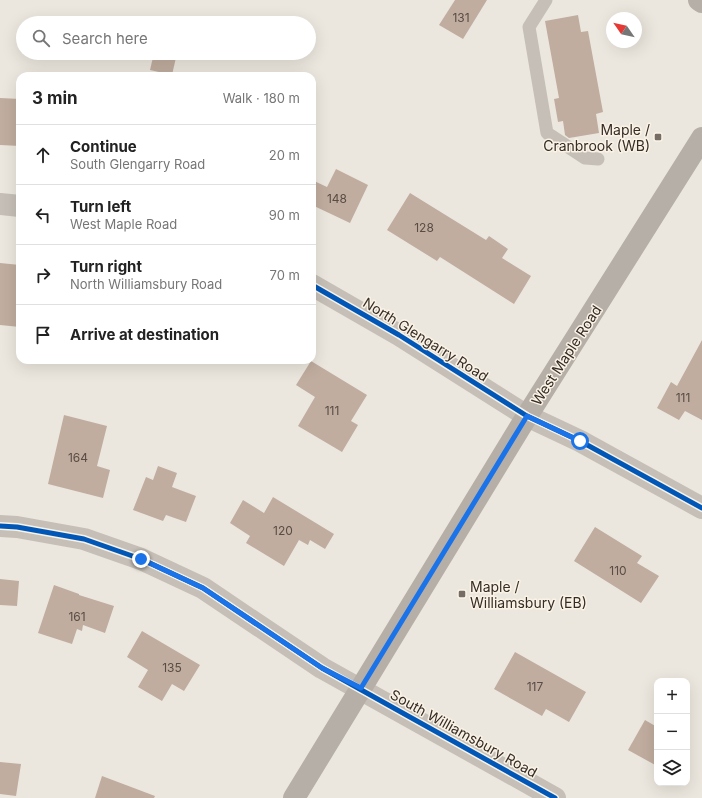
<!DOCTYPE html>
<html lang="en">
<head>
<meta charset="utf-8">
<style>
	:root { --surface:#fff; --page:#f6f6f6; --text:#222; --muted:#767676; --line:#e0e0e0 }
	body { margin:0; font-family:Inter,sans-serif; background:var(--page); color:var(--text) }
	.controls { position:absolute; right:12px; bottom:12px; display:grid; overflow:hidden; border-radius:8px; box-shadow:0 4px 16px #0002 }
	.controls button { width:36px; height:36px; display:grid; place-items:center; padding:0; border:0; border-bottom:1px solid var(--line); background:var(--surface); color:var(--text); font:20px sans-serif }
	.compass { position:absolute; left:606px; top:12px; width:36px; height:36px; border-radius:50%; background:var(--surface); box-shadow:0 4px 16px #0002; rotate:304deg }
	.stop { position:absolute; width:12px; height:12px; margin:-9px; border:3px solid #1a73e8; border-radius:50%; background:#fff }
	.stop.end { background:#1a73e8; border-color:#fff; box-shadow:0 1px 4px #0008 }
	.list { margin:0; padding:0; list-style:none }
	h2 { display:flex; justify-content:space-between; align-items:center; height:52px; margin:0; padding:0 16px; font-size:17px }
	h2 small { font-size:13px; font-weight:400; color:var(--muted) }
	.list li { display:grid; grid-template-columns:26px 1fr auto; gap:12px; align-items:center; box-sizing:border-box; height:60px; padding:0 16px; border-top:1px solid var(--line) }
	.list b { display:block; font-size:15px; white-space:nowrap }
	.list p { margin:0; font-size:13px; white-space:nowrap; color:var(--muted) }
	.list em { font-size:13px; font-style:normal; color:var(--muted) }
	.icon { flex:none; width:22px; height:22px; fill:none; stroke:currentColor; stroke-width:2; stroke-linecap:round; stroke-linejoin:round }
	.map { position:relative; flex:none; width:702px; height:798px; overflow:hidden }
	.search { position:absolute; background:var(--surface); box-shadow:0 4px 16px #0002; left:16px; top:16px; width:300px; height:44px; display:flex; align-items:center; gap:10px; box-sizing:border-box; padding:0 14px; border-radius:22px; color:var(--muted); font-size:15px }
	.panel { position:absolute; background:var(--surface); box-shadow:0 4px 16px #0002; left:16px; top:72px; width:300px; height:292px; border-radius:12px }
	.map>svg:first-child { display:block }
</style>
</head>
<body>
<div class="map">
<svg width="702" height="798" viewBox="0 0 702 798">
	<rect width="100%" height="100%" fill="#ece7de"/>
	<g fill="#c0ad9f">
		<path d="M455,0H487L463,39L439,25Z"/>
		<path d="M578,15L581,32L588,31L603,112L596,114L599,133L569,138L565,135L563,121L558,122L554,99L559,98L545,21Z"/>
		<path d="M154,53H177L172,75L150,70Z"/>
		<path d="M0,98L20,99V146L0,145Z"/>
		<path d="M336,169L368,185L350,223L312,205V180L327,187Z"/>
		<path d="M410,193L486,240L489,236L508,249L502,258L531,276L514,304L440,257L437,261L387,230Z"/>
		<path d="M0,263L20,265V327L0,325Z"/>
		<path d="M702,340V420L685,411L679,420L657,408L671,382L677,386Z"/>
		<path d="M311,361L367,395L351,421L358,425L342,452L298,426L315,397L296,385Z"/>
		<path d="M64,415L107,426L97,466L110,470L103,498L48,484Z"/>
		<path d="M158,466L177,473L172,487L196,496L186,522L166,515L163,521L133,510L146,477L153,480Z"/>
		<path d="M273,497L334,534L325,549L310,540L308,545L299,540L284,566L246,543L250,536L230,523L243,500L264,513Z"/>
		<path d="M595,527L642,556L637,563L659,576L641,603L574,561Z"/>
		<path d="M0,579L19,581L17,606L0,605Z"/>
		<path d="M54,585L79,594V595L114,606L105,633L83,625L82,631L77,629L72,644L38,633Z"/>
		<path d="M142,631L200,665L184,691L172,684L162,701L138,687L148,670L127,657Z"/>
		<path d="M515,652L586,692L569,722L546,709L542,716L494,689Z"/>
		<path d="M645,720L657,727V766L628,750Z"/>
		<path d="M0,762L21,764L16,796L0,794Z"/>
		<path d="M102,776L155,796L154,798H95Z"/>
	</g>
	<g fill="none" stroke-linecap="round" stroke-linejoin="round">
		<path stroke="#c5bfb7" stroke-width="13" d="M546,0L529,27L547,133L585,158L598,159"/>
		<g stroke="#c5bfb7" stroke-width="22">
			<path d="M0,204L20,206"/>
			<path d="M312,285L399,335L527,416L580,441L702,508"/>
			<path d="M0,526L17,527L84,539L141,559L203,588L322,668L555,798"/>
		</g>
		<g stroke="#b6afa8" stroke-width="22">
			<path d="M699,0L702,2"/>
			<path d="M294,798L527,416L702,138"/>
		</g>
		<g stroke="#f9f2e5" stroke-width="8">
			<g id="cycleway">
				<path d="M312,285L399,335L527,416L580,441L702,508"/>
				<path d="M0,526L17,527L84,539L141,559L203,588L322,668L555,798"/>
			</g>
		</g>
		<use href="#cycleway" stroke="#0057b8" stroke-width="5"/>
	</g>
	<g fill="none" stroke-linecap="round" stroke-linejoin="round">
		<path stroke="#1a73e8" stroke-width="5" d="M141,559L203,588L322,668L361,688L527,416L580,441"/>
	</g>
	<g fill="#756d66" stroke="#f9f2e5" stroke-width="1.5">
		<rect x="654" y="133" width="8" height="8" rx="2"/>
		<rect x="458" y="590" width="8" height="8" rx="2"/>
	</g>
	<g text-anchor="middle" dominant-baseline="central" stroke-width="3" stroke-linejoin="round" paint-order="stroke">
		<g font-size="12" fill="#584c44">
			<text x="461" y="17">131</text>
			<text x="337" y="198">148</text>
			<text x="424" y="227">128</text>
			<text x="683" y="397">111</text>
			<text x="332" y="410">111</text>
			<text x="78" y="457">164</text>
			<text x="283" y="530">120</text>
			<text x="618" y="570">110</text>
			<text x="77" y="616">161</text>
			<text x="172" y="667">135</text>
			<text x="535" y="686">117</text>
		</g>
		<g font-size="14" fill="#352c26" stroke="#f9f2e5" text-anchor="end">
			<text x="650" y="129">Maple /<tspan x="650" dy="16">Cranbrook (WB)</tspan></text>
			<text x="470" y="586" text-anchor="start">Maple /<tspan x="470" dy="16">Williamsbury (EB)</tspan></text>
		</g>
		<g font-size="14" fill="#352c26" stroke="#f9f2e5">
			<text transform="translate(426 339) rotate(32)">North Glengarry Road</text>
			<text transform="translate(566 355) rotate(-57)">West Maple Road</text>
			<text transform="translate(464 733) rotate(29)">South Williamsbury Road</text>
		</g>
	</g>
</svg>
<div class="controls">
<button>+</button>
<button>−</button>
<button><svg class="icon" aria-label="layers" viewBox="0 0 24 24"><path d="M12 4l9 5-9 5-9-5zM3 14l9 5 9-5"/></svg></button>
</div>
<svg class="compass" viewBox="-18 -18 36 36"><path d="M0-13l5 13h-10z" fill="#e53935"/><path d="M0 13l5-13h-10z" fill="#767676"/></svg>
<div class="stop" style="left:580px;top:441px"></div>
<div class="stop end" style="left:141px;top:559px"></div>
<div class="search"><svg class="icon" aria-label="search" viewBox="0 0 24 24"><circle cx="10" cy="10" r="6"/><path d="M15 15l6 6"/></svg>Search here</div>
<section class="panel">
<h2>3 min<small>Walk · 180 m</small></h2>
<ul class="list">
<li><svg class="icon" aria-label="ahead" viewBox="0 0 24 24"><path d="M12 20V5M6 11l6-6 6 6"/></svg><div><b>Continue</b><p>South Glengarry Road</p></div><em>20 m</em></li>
<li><svg class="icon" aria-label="left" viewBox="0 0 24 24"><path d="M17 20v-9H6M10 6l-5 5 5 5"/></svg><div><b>Turn left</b><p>West Maple Road</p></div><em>90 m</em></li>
<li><svg class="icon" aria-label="right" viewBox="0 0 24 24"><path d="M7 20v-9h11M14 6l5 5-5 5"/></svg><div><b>Turn right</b><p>North Williamsbury Road</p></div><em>70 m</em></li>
<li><svg class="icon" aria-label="arrive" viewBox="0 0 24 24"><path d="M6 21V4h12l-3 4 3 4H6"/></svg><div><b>Arrive at destination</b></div></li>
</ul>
</section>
</div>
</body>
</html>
